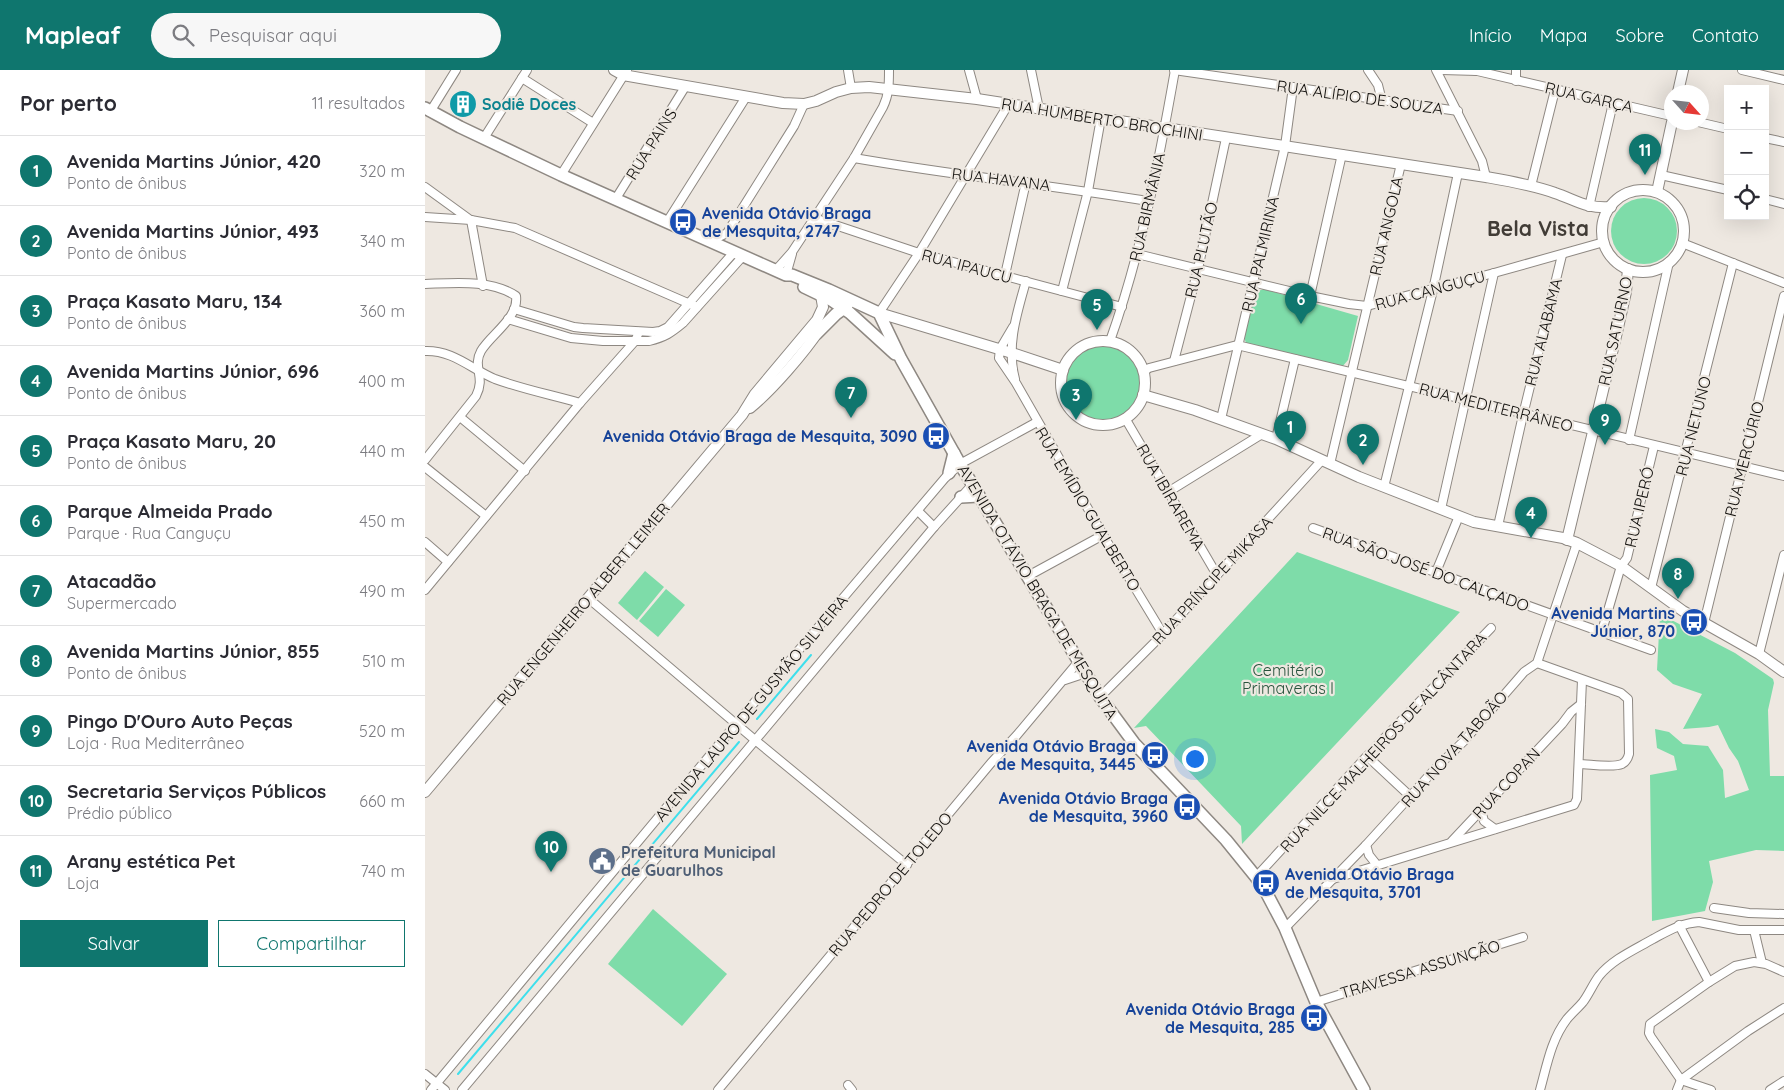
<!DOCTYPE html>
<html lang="pt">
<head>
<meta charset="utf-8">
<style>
	:root { --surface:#fff; --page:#f7f7f7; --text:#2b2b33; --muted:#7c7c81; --line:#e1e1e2; --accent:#0f766e }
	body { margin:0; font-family:Quicksand,sans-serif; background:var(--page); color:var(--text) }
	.controls { position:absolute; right:15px; top:15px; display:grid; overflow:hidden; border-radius:0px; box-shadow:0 5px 20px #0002 }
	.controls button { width:45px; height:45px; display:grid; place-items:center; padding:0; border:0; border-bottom:1px solid var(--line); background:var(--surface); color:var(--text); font:25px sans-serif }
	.compass { position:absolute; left:1239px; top:15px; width:45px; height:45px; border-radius:50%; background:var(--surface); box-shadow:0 5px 20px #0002; rotate:117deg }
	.you { position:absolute; left:769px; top:688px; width:18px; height:18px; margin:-12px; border:4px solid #fff; border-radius:50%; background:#1a73e8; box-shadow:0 0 0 8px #1a73e833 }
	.badge { display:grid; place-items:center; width:32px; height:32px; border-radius:50%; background:var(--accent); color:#fff; font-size:16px; font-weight:700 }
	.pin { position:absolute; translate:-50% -41px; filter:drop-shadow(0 1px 2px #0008) }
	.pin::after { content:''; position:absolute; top:26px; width:18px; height:15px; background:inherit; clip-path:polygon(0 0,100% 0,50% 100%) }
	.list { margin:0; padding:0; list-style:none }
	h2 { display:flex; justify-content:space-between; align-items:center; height:65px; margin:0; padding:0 20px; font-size:21px }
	h2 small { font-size:16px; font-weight:400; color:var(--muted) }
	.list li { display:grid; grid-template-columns:32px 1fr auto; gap:15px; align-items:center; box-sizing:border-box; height:70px; padding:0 20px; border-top:1px solid var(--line) }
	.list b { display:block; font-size:19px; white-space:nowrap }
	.list p { margin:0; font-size:16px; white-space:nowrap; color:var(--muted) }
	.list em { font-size:16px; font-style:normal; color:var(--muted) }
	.actions { display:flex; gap:10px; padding:15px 20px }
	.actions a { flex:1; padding:11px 0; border:1px solid var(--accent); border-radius:0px; text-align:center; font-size:18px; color:var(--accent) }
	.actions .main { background:var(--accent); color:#fff }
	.icon { flex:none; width:28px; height:28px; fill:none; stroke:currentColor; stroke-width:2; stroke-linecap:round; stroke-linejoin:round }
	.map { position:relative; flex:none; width:1359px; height:1020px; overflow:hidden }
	header { display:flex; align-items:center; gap:30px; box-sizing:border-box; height:70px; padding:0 25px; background:var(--accent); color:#fff }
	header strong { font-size:24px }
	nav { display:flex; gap:28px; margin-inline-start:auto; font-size:18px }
	.search { width:350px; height:45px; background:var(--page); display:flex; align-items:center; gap:12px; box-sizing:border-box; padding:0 18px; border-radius:28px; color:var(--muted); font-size:19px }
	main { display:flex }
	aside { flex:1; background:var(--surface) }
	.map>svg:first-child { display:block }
</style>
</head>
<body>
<header>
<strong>Mapleaf</strong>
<div class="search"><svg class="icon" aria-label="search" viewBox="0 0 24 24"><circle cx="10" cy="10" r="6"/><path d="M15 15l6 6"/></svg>Pesquisar aqui</div>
<nav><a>Início</a><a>Mapa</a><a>Sobre</a><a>Contato</a></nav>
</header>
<main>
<aside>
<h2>Por perto<small>11 resultados</small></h2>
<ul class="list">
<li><span class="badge">1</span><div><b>Avenida Martins Júnior, 420</b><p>Ponto de ônibus</p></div><em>320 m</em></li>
<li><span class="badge">2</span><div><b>Avenida Martins Júnior, 493</b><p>Ponto de ônibus</p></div><em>340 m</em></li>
<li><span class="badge">3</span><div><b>Praça Kasato Maru, 134</b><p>Ponto de ônibus</p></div><em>360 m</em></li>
<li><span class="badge">4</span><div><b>Avenida Martins Júnior, 696</b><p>Ponto de ônibus</p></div><em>400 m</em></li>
<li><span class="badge">5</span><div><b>Praça Kasato Maru, 20</b><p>Ponto de ônibus</p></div><em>440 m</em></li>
<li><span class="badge">6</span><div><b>Parque Almeida Prado</b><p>Parque · Rua Canguçu</p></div><em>450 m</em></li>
<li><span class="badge">7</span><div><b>Atacadão</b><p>Supermercado</p></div><em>490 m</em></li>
<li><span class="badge">8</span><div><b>Avenida Martins Júnior, 855</b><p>Ponto de ônibus</p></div><em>510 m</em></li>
<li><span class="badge">9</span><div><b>Pingo D'Ouro Auto Peças</b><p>Loja · Rua Mediterrâneo</p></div><em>520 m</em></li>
<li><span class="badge">10</span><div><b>Secretaria Serviços Públicos</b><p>Prédio público</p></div><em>660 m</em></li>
<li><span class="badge">11</span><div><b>Arany estética Pet</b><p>Loja</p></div><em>740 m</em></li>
</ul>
<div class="actions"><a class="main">Salvar</a><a>Compartilhar</a></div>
</aside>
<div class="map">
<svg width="1359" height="1020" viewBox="0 0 1359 1020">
	<rect width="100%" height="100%" fill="#eee8e1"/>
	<g fill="#7edca9">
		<circle cx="1219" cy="161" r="33"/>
		<path d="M839,219L933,246L923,290L917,297L821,273L819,267L830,222Z"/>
		<circle cx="678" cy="312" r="42"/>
		<path d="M872,482L1035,542L817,774L816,756L721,656L709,658Z"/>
		<path d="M220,501L239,517L212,550L193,533Z"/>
		<path d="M241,519L260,535L233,567L214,551Z"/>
		<path d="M1235,544L1310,583L1348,609L1349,613L1343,640L1345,706H1359V781L1331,780L1284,791L1288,812L1280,841L1227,851L1225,705L1252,700L1249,686L1232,678L1230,659L1244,662L1258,674L1283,676L1298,700L1300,728L1324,720L1313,691L1304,678L1293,655L1284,657L1258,659L1277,624L1248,614L1232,600Z"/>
		<path d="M228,839L302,904L257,956L183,894Z"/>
	</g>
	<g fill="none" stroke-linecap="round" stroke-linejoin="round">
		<g stroke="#3edfec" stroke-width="2">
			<path d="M332,649L386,585"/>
			<path d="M33,1004L314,672"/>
		</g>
		<g stroke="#8e8882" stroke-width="10">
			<g id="minor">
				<path d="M423,0L426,18"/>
				<path d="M544,0L552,29"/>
				<path d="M606,0L614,39"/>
				<path d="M749,0L1033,41"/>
				<path d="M943,0L953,15L957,31"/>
				<path d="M1011,0L1057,91L1061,107"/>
				<path d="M1017,0L1052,1"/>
				<path d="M1048,0L1246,46"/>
				<path d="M1317,0L1359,10"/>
				<path d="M97,8L168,53"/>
				<path d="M1091,11V0"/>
				<path d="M5,42L31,0"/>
				<path d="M1273,52L1303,59"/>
				<path d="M59,68L102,0"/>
				<path d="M1340,68L1359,72"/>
				<path d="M429,88C526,105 625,115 723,131"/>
				<path d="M136,105L202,0"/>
				<path d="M1236,105L1303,120"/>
				<path d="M1106,116L1130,20"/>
				<path d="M0,117L44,149"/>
				<path d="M1340,129L1359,134"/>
				<path d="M190,130L260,17"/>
				<path d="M1164,137L1188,33"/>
				<path d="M0,147L46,150L90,158L272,237"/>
				<path d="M389,148L494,183L697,237"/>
				<path d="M46,150L58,216"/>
				<path d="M242,152L321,27"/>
				<path d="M286,171L302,163L369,56L379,34"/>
				<path d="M1257,173L1359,213"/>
				<path d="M712,184L885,226L924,234L942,236L1069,203L1179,172"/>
				<path d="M351,200L367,182L429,88L458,37C464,25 464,13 464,0"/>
				<path d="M361,205L367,184"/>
				<path d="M580,205L601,112"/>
				<path d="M0,214C29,213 66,209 91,226C94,248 66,264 56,281C47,297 61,307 51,326L0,390"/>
				<path d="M637,221L663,121L676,48"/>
				<path d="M885,226L917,84"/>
				<path d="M89,239L149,257L158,258L228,262L235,261L243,257L309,182"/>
				<path d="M454,243L494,183L583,35"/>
				<path d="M83,249L146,268L178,271H224C240,267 246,263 258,253L318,186"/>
				<path d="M588,257L575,279L574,288L591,313L678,465L738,564"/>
				<path d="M685,271C716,184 734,91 750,0"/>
				<path d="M0,281C28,280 46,299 70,309C97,319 127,325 155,333"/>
				<path d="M749,291L773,199L801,68"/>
				<path d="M718,302L724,298L812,275L1359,406"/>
				<path d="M590,309C581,276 592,243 601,211"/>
				<path d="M35,347L100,401"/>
				<path d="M700,348L792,505"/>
				<path d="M796,349L860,76L868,17"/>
				<path d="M851,369L870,289"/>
				<path d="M1204,370L1244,192"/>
				<path d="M905,394L976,94"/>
				<path d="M0,397L61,446"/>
				<path d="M959,417L1008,220L1033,103"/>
				<path d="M743,422L837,364"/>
				<path d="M1016,439L1069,203"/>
				<path d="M493,441L509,457"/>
				<path d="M1073,456L1098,345L1137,185"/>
				<path d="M888,458L1226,580"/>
				<path d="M0,472L23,492"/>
				<path d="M1011,502L1034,446"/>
				<path d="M603,506L678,465"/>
				<path d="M1226,518L1308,193"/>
				<path d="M0,520L155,333L210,271L214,262"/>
				<path d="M163,528L330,670L482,795"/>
				<path d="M1279,553L1359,226"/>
				<path d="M1177,561L1196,496L1202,488L1229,376"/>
				<path d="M1334,584L1359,485"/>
				<path d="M1112,593L1196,623L1203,629L1204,684C1203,688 1201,692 1197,694C1188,698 1164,694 1154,694"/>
				<path d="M640,610L661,603"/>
				<path d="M675,627L738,564L897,390"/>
				<path d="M942,686L986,727"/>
				<path d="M1056,740L1059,751L1070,759"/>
				<path d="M1027,771L1137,654L1146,642L1156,634"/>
				<path d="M941,775L944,785L952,795"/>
				<path d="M831,807L942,686L1066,558"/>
				<path d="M908,809L1149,735L1152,729L1157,610"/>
				<path d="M1289,838L1324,843L1359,844"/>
				<path d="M1254,855L1284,912"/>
				<path d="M860,858L941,775L1010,699L1039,671L1099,602L1112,593L1152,473"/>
				<path d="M1329,860L1337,893"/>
				<path d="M891,932L1098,867"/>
				<path d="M0,1004L20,1020"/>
				<path d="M423,1015L427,1020"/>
				<path d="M6,1020L311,654L520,408L535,394L612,352"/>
				<path d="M37,1020L509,457L547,415"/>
				<path d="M293,1020L566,693L592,665L654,591"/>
				<path d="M1115,1020C1122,995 1126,970 1142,949C1147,943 1153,938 1158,932C1164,924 1168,914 1174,906C1188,889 1209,880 1228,869C1243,861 1256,853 1274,852L1314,860H1359"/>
				<path d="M1252,1020L1256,1010L1323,961L1359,938"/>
				<path d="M1286,1020L1256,1010L1226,967L1224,963L1225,954L1284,912L1310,896L1329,892L1341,894L1359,902"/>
				<path d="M1345,1020L1359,1011"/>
			</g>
		</g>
		<g stroke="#8e8882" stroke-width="12">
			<g id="tertiary">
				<path d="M189,0L198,5L358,33L379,34L391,31L411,22L426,18L444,17L552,29L1061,107C1084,111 1108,115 1130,123C1151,130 1161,139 1186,137"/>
				<path d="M1253,22L1258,0"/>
				<circle cx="1218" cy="161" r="41"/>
				<path d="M1232,122L1247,52"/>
				<path d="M454,243L587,283L638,300"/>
				<circle cx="678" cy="313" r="42"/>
				<path d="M718,325L770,340L851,369L934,407L1049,452L1138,468L1152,473L1196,496L1258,541L1334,584L1359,602"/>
				<path d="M325,338C347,320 379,283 395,259"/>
				<path d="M1142,470L1192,262L1201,222L1203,199"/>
				<path d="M0,722L317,345L330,324L392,250L398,237L396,225"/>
			</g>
		</g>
		<g stroke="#8e8882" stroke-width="14">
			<g id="secondary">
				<path d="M0,38L35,57L136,105L361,205H367L404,220L454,243L476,289L535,394L675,627L709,673L801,770L831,807L841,822L860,858L891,932L939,1020"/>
				<path d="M379,217L406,230L425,243L470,284"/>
				<path d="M391,264L411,244L422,236"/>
				<path d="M524,403L529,383"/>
				<path d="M536,427L554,426"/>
			</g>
		</g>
		<use href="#minor" stroke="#fff" stroke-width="8"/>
		<use href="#tertiary" stroke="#fff" stroke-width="10"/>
		<use href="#secondary" stroke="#fff" stroke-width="11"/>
	</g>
	<defs>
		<g id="building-disc" transform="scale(1.4375)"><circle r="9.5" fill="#0f9aa8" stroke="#eee8e1"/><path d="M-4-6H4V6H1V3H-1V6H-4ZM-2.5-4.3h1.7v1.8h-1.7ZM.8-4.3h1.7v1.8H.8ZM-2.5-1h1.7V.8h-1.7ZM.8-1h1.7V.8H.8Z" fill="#fff"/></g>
		<g id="bus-disc" transform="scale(1.4375)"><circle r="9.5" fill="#1a4fb4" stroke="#eee8e1"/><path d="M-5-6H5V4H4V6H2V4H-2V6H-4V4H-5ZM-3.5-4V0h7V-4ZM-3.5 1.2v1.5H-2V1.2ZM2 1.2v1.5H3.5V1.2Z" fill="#fff"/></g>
		<g id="civic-disc" transform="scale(1.4375)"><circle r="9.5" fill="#5c6f8a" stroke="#eee8e1"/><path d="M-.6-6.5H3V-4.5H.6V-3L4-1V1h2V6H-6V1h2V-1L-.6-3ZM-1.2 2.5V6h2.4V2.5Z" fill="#fff"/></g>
	</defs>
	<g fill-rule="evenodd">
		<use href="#building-disc" x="38" y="34"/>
		<use href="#bus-disc" x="258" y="152"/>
		<use href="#bus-disc" x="511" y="366"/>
		<use href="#bus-disc" x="1269" y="552"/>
		<use href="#bus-disc" x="730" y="685"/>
		<use href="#bus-disc" x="762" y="737"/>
		<use href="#civic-disc" x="177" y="791"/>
		<use href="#bus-disc" x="841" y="813"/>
		<use href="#bus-disc" x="889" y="948"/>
	</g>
	<g text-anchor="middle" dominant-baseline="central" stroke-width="4.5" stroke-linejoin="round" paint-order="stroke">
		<g font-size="16" fill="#12100d" stroke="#eee8e1">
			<text transform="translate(935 27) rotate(8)">RUA ALÍPIO DE SOUZA</text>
			<text transform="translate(1164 27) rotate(13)">RUA GARÇA</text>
			<text transform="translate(677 49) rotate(9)">RUA HUMBERTO BROCHINI</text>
			<text transform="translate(226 74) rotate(-58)">RUA PAINS</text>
			<text transform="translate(576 109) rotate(7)">RUA HAVANA</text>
			<text transform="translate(722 137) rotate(-77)">RUA BIRMÂNIA</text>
			<text transform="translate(961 156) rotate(-77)">RUA ANGOLA</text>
			<text transform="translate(776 180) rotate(-77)">RUA PLUTÃO</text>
			<text transform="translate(835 184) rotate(-77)">RUA PALMIRINA</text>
			<text transform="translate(542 196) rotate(15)">RUA IPAUCU</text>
			<text transform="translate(1005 220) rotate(-15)">RUA CANGUÇU</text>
			<text transform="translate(1190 261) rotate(-78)">RUA SATURNO</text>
			<text transform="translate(1118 262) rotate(-76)">RUA ALABAMA</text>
			<text transform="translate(1071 337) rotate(14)">RUA MEDITERRÂNEO</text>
			<text transform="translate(1268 356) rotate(-76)">RUA NETUNO</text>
			<text transform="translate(1319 389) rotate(-76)">RUA MERCÚRIO</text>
			<text transform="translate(746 427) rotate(60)">RUA IBIRAREMA</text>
			<text transform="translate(1214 437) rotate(-77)">RUA IPERÓ</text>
			<text transform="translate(663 439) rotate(59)">RUA EMÍDIO GUALBERTO</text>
			<text transform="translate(1001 499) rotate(20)">RUA SÃO JOSÉ DO CALÇADO</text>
			<text transform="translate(787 510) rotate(-47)">RUA PRÍNCIPE MIKASA</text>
			<text transform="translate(613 522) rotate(59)">AVENIDA OTÁVIO BRAGA DE MESQUITA</text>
			<text transform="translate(158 534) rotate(-50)">RUA ENGENHEIRO ALBERT LEIMER</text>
			<text transform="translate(326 638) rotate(-50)">AVENIDA LAURO DE GUSMÃO SILVEIRA</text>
			<text transform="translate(958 672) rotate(-47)">RUA NILCE MALHEIROS DE ALCÂNTARA</text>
			<text transform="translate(1029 679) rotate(-48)">RUA NOVA TABOÃO</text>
			<text transform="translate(1081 713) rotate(-47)">RUA COPAN</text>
			<text transform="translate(465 814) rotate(-50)">RUA PEDRO DE TOLEDO</text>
			<text transform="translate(995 899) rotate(-17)">TRAVESSA ASSUNÇÃO</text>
		</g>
		<g font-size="16" font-weight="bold" fill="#0d838f" stroke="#eee8e1" text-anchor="start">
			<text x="57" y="34">Sodiê Doces</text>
		</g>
		<g font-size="16" font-weight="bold" fill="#164399" stroke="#eee8e1" text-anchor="end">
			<text x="277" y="143" text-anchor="start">Avenida Otávio Braga<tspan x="277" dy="18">de Mesquita, 2747</tspan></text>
			<text x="492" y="366">Avenida Otávio Braga de Mesquita, 3090</text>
			<text x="1250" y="543">Avenida Martins<tspan x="1250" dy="18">Júnior, 870</tspan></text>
			<text x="711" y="676">Avenida Otávio Braga<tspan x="711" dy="18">de Mesquita, 3445</tspan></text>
			<text x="743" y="728">Avenida Otávio Braga<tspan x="743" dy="18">de Mesquita, 3960</tspan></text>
			<text x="860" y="804" text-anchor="start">Avenida Otávio Braga<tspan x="860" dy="18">de Mesquita, 3701</tspan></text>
			<text x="870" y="939">Avenida Otávio Braga<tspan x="870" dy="18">de Mesquita, 285</tspan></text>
		</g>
		<g font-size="16" fill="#27533c" stroke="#eee8e1">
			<text x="863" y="600">Cemitério<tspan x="863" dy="18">Primaveras I</tspan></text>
		</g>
		<g font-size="16" font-weight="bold" fill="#4e5e75" stroke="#eee8e1" text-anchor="start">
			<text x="196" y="782">Prefeitura Municipal<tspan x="196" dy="18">de Guarulhos</tspan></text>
		</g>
		<g font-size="21" font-weight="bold" fill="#413c36" stroke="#eee8e1">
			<text x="1113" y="158">Bela Vista</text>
		</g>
	</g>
</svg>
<div class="controls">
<button>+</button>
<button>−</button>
<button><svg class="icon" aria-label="locate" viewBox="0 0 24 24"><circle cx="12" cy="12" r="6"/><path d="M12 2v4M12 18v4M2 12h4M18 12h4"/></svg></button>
</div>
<svg class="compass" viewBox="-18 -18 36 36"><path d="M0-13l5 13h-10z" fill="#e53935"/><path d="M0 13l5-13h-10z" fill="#7c7c81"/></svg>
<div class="you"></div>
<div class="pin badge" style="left:865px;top:382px">1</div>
<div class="pin badge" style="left:938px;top:395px">2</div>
<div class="pin badge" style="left:651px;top:350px">3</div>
<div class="pin badge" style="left:1106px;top:468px">4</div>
<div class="pin badge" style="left:672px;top:260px">5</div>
<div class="pin badge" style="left:876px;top:254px">6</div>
<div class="pin badge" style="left:426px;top:348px">7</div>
<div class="pin badge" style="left:1253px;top:529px">8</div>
<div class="pin badge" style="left:1180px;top:375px">9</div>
<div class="pin badge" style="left:126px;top:802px">10</div>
<div class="pin badge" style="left:1220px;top:105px">11</div>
</div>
</main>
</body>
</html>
